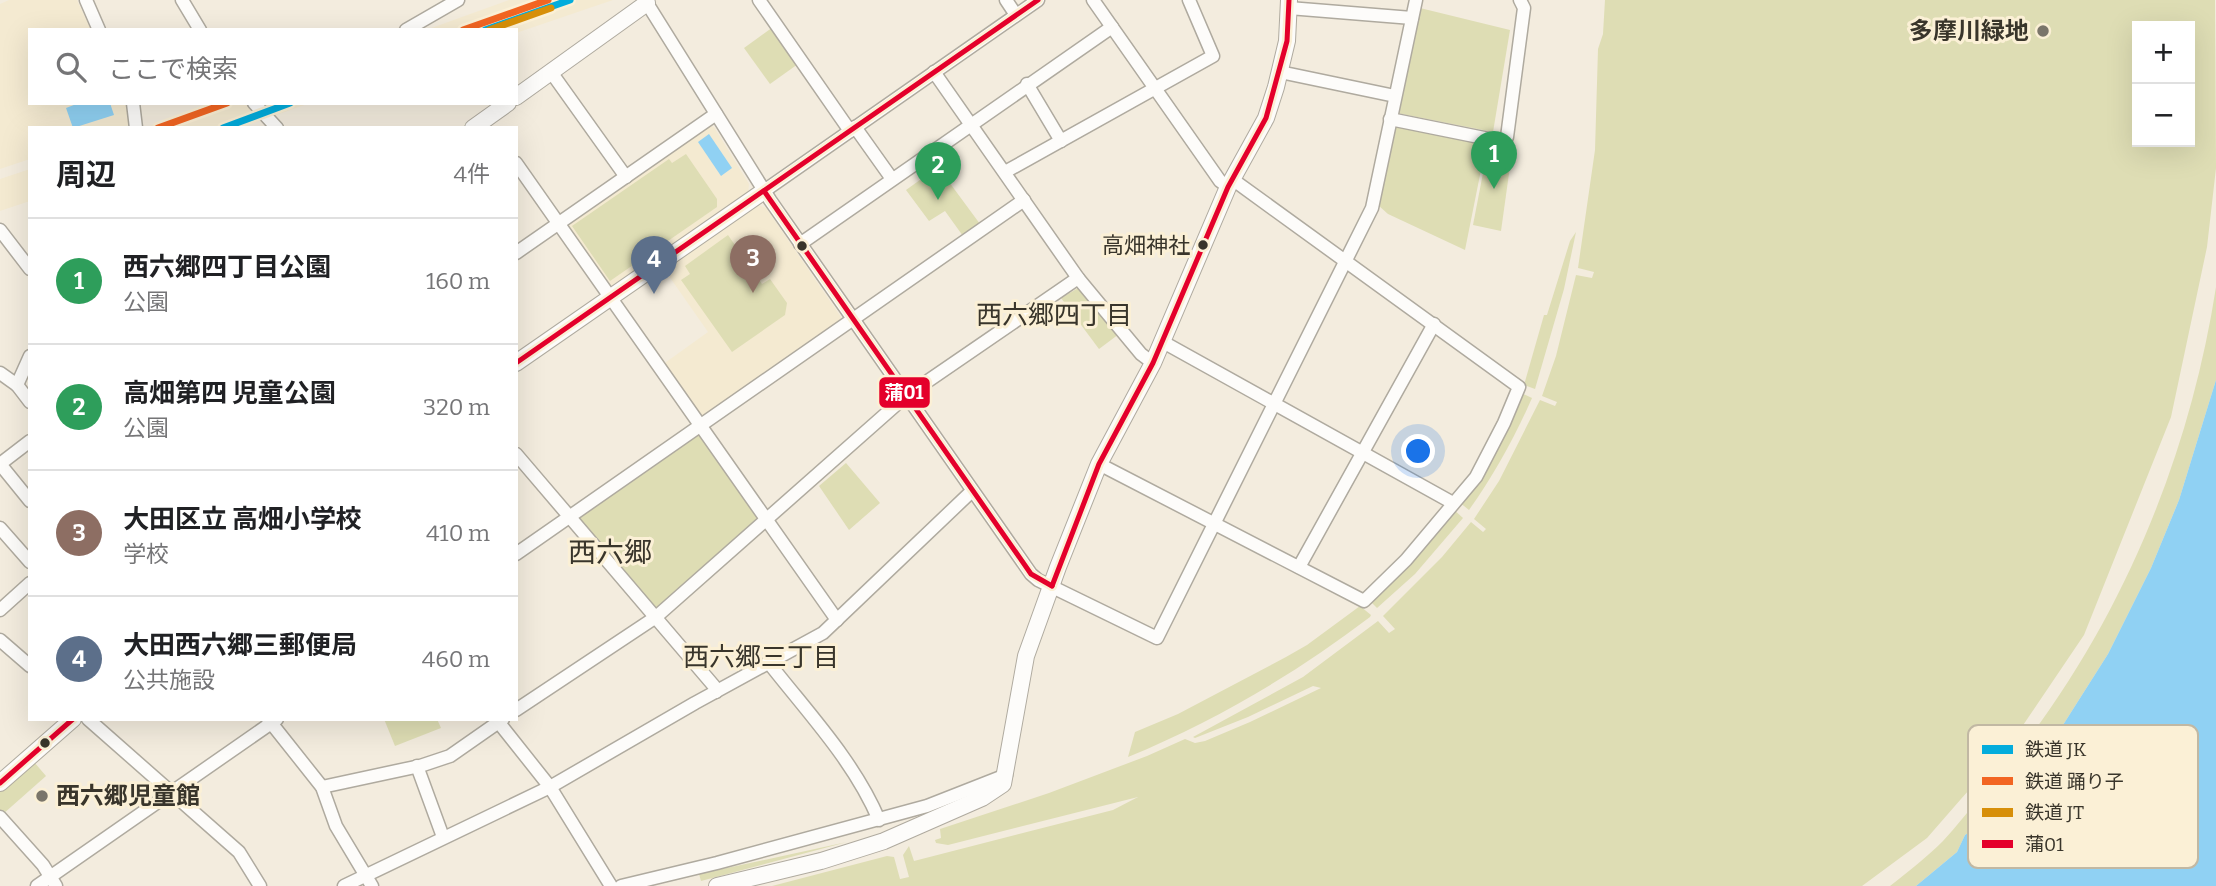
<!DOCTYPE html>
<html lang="ja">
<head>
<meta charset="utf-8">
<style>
	:root { --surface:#fff; --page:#f6f6f6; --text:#202124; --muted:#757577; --line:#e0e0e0; --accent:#db2777 }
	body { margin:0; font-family:Bitter,"Noto Sans JP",serif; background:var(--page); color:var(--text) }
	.controls { position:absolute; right:21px; top:21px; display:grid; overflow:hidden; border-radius:0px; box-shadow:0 7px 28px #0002 }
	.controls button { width:63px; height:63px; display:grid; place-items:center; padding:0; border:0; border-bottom:2px solid var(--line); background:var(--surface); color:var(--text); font:35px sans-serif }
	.you { position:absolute; left:1419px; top:452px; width:24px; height:24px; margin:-18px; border:5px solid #fff; border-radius:50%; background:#1a73e8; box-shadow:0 0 0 10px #1a73e833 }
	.badge { display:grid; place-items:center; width:46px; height:46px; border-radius:50%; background:var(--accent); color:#fff; font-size:23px; font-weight:700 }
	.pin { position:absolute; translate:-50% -58px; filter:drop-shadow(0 2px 4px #0008) }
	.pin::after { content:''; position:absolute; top:37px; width:24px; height:21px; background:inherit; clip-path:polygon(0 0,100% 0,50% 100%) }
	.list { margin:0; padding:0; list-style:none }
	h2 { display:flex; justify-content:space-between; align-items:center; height:91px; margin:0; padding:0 28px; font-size:30px }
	h2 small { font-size:23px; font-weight:400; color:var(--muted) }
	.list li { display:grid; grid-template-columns:46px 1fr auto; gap:21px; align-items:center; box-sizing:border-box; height:126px; padding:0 28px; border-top:2px solid var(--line) }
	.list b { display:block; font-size:26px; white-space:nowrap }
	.list p { margin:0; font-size:23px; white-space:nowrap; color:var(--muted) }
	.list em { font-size:23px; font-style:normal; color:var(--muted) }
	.icon { flex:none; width:38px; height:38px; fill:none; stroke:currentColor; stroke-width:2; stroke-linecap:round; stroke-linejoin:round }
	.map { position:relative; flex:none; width:2216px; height:886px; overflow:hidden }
	.search { position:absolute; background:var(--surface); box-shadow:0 7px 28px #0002; left:28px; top:28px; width:490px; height:77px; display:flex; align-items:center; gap:18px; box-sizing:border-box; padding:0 24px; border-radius:0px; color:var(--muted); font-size:26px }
	.panel { position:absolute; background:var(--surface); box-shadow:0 7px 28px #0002; left:28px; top:126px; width:490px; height:595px; border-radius:0px }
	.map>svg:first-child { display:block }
</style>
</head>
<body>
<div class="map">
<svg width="2216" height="886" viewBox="0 0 2216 886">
	<rect width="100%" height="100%" fill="#f3ecde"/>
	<g fill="#f4ead1">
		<path d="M9,0H77L91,30H30V103H126L129,111V125L120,128H30V159L0,169V4Z"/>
		<path d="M509,0H613L516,33V30H426Z"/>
		<path d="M218,103H310L239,128H144Z"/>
		<path d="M708,125L714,127L749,184L748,194L614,287L608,286L567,228L568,224Z"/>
		<path d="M30,169V201L0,211V179Z"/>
		<path d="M758,205L766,208L841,317V321L702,417L699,416L662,365L708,332L664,269Z"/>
	</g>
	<g fill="#deddb4" fill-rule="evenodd">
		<path d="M1605,0H2215L2216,168L2207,247L2171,417L2084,635L2011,743L1961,799L1927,838L1862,886H772L887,856L894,857L900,879L909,877L903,855L909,846L914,861L1113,810L1138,797L948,845L936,843L935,840L941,838L940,829L1049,793L1147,756L1185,739L1195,743L1205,741L1250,722L1321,688L1313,686L1248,717L1195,738L1193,737L1303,677L1378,621L1389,633L1395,629L1383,616L1442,557L1471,522L1483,532L1486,529L1474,519L1499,481L1540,400L1555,406L1557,402L1542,396L1556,356L1576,275L1592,278L1594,272L1578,268L1595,150L1598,49L1603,34ZM2190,26V142H2137V26Z"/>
		<path d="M1420,8L1510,30L1493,132L1397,113Z"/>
		<path d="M773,27L798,64L770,84L744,48Z"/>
		<path d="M1393,124L1486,145L1465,250L1388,214L1378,205Z"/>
		<path d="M1488,147L1512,152L1501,231L1473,225Z"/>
		<path d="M686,154L717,199V207L610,281L572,226L669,159L672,163Z"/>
		<path d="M938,167L980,224L963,236L945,211L929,221L906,190Z"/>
		<path d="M1576,232L1564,289L1535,389L1524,385L1544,315H1547L1570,241Z"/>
		<path d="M728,235L762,284L770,279L787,303L785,315L732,352L681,280L690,274L685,266Z"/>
		<path d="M1080,287L1119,334L1099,349L1061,298Z"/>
		<path d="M2216,287V380L2179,500L2151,568L2108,654L2056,736L1979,826L1965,835L1957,852L1916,886H1890C1908,872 1927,857 1943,841C1956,827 1968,811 1981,797C2107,655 2187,474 2216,287Z"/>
		<path d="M1521,393L1532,398C1515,437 1494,475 1469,510L1459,502Z"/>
		<path d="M698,434L703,437L756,516V522L659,607H653L578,520L579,515Z"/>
		<path d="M846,463L880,503L849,530L819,486Z"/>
		<path d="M1453,509L1463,518L1415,574L1377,608L1370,601Z"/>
		<path d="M1360,606L1371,615L1370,617C1295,674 1215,721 1128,757L1135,732L1178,714L1286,657L1307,645Z"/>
		<path d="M384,719H437L441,728L395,746Z"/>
		<path d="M34,762L46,776L3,814L0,810V792Z"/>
		<path d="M847,842L701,881L699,874Z"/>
	</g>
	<g fill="#90d1f3">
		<path d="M79,103H110L114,115L73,128L66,108Z"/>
		<path d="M709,134L732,168L721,176L698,142Z"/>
		<path d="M2216,380V886H1916L1957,852L1965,835L1979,826L2030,767L2056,736L2108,654L2151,568L2179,500Z"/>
	</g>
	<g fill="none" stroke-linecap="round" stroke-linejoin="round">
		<g stroke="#afaa9f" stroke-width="15">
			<g id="minor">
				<path d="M86,0L99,30"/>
				<path d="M182,0L200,30"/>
				<path d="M645,0L770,200L1031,574L1038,580L1157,638L1372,208L1416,0"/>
				<path d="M759,0L850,131"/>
				<path d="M1006,0L1016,15"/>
				<path d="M1093,0L1213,171L1220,181L1228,187"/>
				<path d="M1289,8L1412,18"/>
				<path d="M406,30L458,0"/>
				<path d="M551,72L626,177"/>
				<path d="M934,72L1078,278L1141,354L1153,363"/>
				<path d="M1280,72L1395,96"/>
				<path d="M1027,84L1061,141"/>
				<path d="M133,103L136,128"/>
				<path d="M254,103L277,128"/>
				<path d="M1390,119L1499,141L1507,137L1524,8L1520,0"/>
				<path d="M855,127L892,179"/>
				<path d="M516,163L837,620"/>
				<path d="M1005,172L1213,56L1189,0"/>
				<path d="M764,191L1038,0"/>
				<path d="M0,230L30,269"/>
				<path d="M800,244L1112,27"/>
				<path d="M516,253L716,114"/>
				<path d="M1163,342L1453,503"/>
				<path d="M30,356L17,385L30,402"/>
				<path d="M0,373L17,385"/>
				<path d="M516,454L714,686L716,692"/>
				<path d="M0,464L30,501"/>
				<path d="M0,464L30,441"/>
				<path d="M1099,464L1364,601L1406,560L1476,477L1504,423L1519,387L1232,179"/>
				<path d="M0,528L30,562"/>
				<path d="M516,554L1024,200"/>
				<path d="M1299,567L1434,324"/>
				<path d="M0,610L30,583"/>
				<path d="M0,640L30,666"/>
				<path d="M769,663C808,713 854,761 879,820"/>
				<path d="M516,710L656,617L906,396L1078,278"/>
				<path d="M88,719L239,852L260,886"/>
				<path d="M268,719L322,787L336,826L372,886"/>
				<path d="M496,719L550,787L611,886"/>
				<path d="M417,766L443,837"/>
				<path d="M322,787L420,766L450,756L503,719"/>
				<path d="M0,817L43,865L56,886"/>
				<path d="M37,886L277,719"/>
				<path d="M344,886L550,787L695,703L823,633L972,491"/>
				<path d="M621,886L717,863L927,806L1006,775"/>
			</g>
		</g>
		<g stroke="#afaa9f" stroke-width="18">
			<g id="tertiary">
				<path d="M516,97L647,3"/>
				<path d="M473,128L508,103"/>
				<path d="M516,363L764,191"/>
				<path d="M0,783L73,719"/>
				<path d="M717,886L821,861L884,841L982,798L1003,784L1026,656L1058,567L1099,464L1153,363L1228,187L1266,118L1276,87L1287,41L1289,0"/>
			</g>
		</g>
		<use href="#minor" stroke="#fdfcfa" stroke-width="12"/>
		<use href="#tertiary" stroke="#fdfcfa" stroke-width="16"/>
		<g stroke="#fbf0d6" stroke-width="10">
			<g id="bus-1">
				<path d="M764,191L1031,574L1052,586"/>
				<path d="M516,363L1038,0"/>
				<path d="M1052,586L1099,464L1153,363L1228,187L1266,118L1287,41L1289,0"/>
				<path d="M0,783L73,719"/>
			</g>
		</g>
		<use href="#bus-1" stroke="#e4002b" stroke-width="5"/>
		<g stroke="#fbf0d6" stroke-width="12">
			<g id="rail-1">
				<path d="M485,30L570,0"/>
				<path d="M223,128L290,103"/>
			</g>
		</g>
		<g stroke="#fbf0d6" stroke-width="12">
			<g id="rail-2">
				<path d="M463,30L548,0"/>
				<path d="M158,128L227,103"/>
			</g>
		</g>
		<g stroke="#fbf0d6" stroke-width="12">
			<path id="rail-3" d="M489,30L551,8"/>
		</g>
		<use href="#rail-1" stroke="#03acdc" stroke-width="7"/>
		<use href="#rail-2" stroke="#f26522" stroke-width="7"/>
		<use href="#rail-3" stroke="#d78f09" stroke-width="7"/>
	</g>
	<g fill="#7a756a" stroke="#fbf0d6" stroke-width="2.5">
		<circle cx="2043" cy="31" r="7"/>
		<circle cx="42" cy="796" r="7"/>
	</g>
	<g fill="#39352b" stroke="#fbf0d6" stroke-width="2.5">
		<circle cx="1203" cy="245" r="6"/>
		<circle cx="802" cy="246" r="6"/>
		<circle cx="45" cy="743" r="6"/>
	</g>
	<g text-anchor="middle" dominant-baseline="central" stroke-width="6" stroke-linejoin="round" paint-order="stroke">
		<g font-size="22" fill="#39352b" stroke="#fbf0d6" text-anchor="end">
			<text x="1190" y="245">高畑神社</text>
		</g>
		<g font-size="24" font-weight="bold" fill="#39352b" stroke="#fbf0d6" text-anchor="end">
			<text x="2029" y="31">多摩川緑地</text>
			<text x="56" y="796" text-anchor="start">西六郷児童館</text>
		</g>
		<g font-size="26" fill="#39352b" stroke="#fbf0d6">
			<text x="1054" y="315">西六郷四丁目</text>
			<text x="761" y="657">西六郷三丁目</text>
		</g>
		<g font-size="28" fill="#39352b" stroke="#fbf0d6">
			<text x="610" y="552">西六郷</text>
		</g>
	</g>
	<rect x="1968" y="725" width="230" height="143" rx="10" fill="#fbf0d6" stroke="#c1b8a3" stroke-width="2"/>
	<rect x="1982" y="745" width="31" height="9" fill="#03acdc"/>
	<rect x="1982" y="777" width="31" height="8" fill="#f26522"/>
	<rect x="1982" y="808" width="31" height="9" fill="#d78f09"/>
	<rect x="1982" y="840" width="31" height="8" fill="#e4002b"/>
	<g font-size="19" fill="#39352b">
		<text x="2025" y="756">鉄道 JK</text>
		<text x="2025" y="788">鉄道 踊り子</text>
		<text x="2025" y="819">鉄道 JT</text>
		<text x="2025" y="851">蒲01</text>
	</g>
	<rect stroke="#fbf0d6" stroke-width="2.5" x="878" y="376" width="53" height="33" rx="7" fill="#e4002b"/>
	<g font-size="19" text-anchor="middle" font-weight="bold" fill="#fff">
		<text x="904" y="399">蒲01</text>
	</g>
</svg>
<div class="controls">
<button>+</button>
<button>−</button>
</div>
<div class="you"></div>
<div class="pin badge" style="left:1494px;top:189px;background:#2e9e5b">1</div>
<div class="pin badge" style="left:938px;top:200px;background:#2e9e5b">2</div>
<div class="pin badge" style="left:753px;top:293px;background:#8d6e63">3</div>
<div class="pin badge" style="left:654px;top:294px;background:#5c6f8a">4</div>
<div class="search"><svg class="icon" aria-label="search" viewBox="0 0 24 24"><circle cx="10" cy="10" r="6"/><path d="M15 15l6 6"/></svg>ここで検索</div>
<section class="panel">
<h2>周辺<small>4件</small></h2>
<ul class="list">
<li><span class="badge" style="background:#2e9e5b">1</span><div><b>西六郷四丁目公園</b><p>公園</p></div><em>160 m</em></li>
<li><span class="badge" style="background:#2e9e5b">2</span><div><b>高畑第四 児童公園</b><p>公園</p></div><em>320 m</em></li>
<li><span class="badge" style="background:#8d6e63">3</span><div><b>大田区立 高畑小学校</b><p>学校</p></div><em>410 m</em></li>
<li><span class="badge" style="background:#5c6f8a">4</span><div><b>大田西六郷三郵便局</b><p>公共施設</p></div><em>460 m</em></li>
</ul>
</section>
</div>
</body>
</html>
